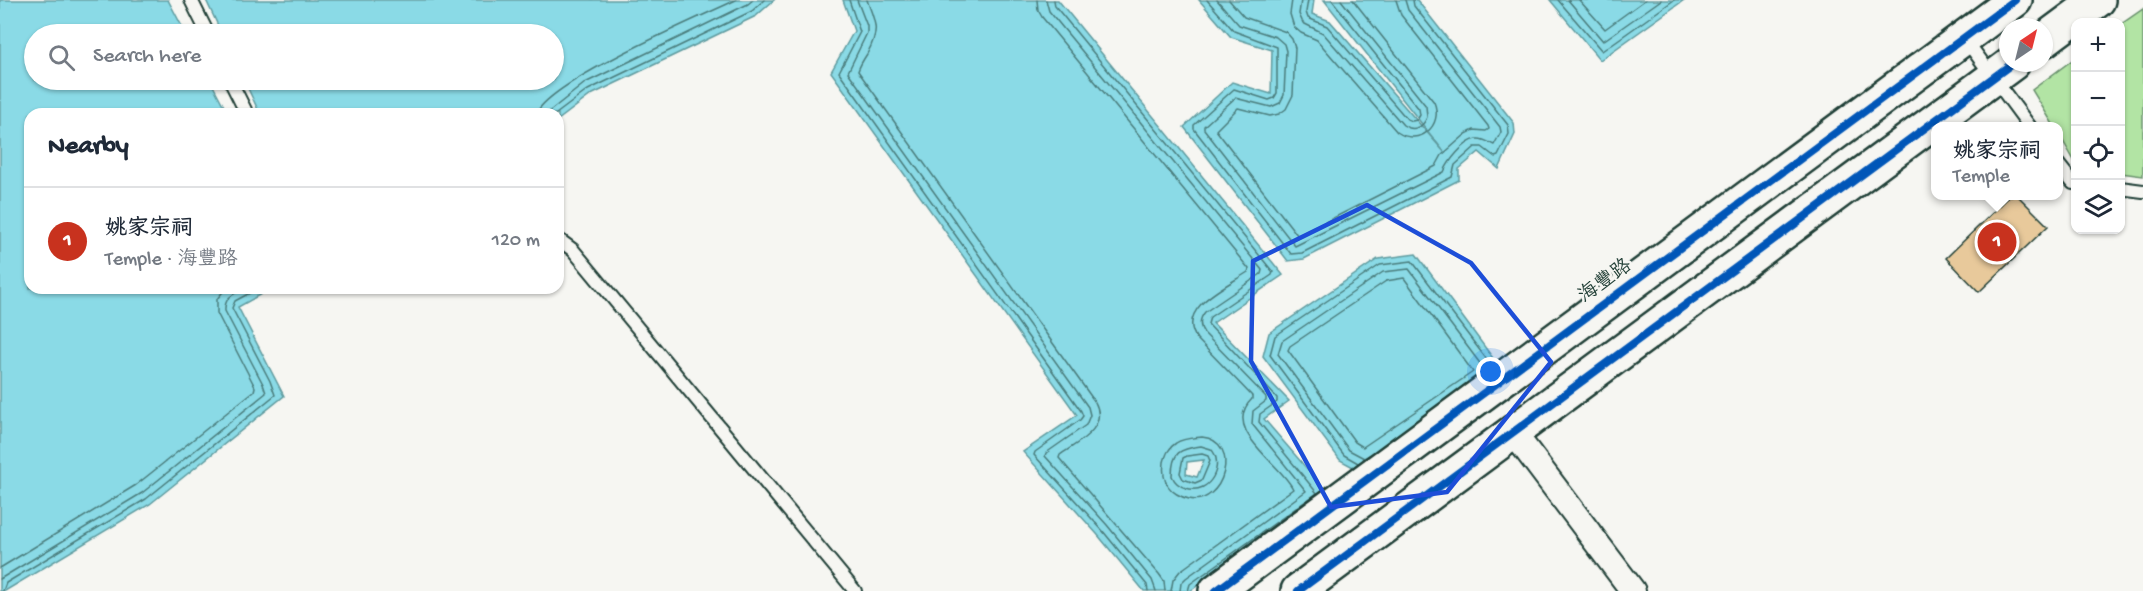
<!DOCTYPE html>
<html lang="en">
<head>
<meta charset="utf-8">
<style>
	:root { --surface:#fff; --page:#f2f2f3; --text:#1f2937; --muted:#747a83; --line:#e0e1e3; --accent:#c8321e }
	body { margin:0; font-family:"Gochi Hand","LXGW WenKai TC",sans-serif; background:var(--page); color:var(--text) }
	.controls { position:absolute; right:18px; top:18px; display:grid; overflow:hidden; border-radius:12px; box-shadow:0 2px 4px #0004 }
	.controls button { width:54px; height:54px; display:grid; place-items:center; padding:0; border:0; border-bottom:2px solid var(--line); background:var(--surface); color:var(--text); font:30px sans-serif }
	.compass { position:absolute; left:1999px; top:18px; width:54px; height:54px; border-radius:50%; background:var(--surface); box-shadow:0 2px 4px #0004; rotate:35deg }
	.you { position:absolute; left:1491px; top:372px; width:21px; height:21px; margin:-15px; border:4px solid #fff; border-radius:50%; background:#1a73e8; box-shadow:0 0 0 9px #1a73e833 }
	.badge { display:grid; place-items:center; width:39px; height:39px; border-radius:50%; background:var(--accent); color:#fff; font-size:20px; font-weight:700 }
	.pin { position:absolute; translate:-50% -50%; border:3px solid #fff; box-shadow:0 2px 6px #0006 }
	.popup { position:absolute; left:1931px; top:122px; width:132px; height:78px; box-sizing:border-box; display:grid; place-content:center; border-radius:12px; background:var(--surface); filter:drop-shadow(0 2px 4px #0005); font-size:20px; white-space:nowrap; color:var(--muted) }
	.popup b { font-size:22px; color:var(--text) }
	.popup::after { content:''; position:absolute; left:50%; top:100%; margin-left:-12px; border:12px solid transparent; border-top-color:var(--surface) }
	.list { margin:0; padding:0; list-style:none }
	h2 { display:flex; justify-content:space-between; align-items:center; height:78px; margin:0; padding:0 24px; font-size:26px }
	h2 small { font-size:20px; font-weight:400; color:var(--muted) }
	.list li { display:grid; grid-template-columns:39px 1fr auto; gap:18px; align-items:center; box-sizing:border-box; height:108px; padding:0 24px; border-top:2px solid var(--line) }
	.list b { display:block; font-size:22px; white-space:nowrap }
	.list p { margin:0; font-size:20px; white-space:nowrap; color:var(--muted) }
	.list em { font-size:20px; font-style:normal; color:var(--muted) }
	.icon { flex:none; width:33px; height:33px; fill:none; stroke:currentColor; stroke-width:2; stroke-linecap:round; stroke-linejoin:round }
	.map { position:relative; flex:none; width:2143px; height:591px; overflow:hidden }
	.search { position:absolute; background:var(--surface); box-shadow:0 2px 4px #0004; left:24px; top:24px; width:540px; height:66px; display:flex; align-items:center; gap:15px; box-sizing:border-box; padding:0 21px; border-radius:33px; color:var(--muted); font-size:22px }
	.panel { position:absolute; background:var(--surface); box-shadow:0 2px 4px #0004; left:24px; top:108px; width:540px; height:186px; border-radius:18px }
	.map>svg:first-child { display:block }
</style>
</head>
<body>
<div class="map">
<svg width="2143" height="591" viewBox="0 0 2143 591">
	<rect width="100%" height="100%" fill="#f6f6f2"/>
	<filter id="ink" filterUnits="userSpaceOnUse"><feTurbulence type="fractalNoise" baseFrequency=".0167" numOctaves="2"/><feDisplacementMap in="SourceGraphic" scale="12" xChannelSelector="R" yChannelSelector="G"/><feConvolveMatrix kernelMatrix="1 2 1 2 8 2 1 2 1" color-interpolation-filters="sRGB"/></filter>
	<g filter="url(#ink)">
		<g fill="#b2e4a4" stroke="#68906c" stroke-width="1.5">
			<path d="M2143,9V176L2121,173L2120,25Z"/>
			<path d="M2075,58V162L2059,134L2058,127L2054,126L2032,90Z"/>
		</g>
		<g fill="#8adae6" stroke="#5f9b9f" stroke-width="1.5" fill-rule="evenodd">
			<path d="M0,0H168L186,34H34V80H210L228,114H30V288H272L238,307L284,396L150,504L5,591H0Z"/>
			<path d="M206,0H774L756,16L591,95L558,120V114H260L244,80H554V34H222Z"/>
			<path d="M843,0H1058L1283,275L1213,323L1289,401L1264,419L1328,493L1190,591H1144L1097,534L1023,452L1077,415L831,72L854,31ZM1204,460L1197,477L1186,474L1187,462Z"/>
			<path d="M1199,0H1314L1312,14L1330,21L1445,153L1324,0H1417L1514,123L1515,134L1499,169L1479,152L1459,169V180L1304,259L1288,261L1184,127L1232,82L1271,94L1272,50L1231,37Z"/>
			<path d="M1550,0H1684L1600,60Z"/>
			<path d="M1416,254L1507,377L1366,474L1340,460L1263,356L1269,333L1378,259Z"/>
		</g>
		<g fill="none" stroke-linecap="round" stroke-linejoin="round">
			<g stroke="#4a7c7b" stroke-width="1.5">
				<path d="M849,0L860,32L839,72L1081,411L1083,416L1080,420L1035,452L1034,455L1102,530L1147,585L1148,591"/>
				<path d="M857,0L867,26V33L848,72L1088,407L1090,415L1086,425L1046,453L1045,456L1107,525L1152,580L1156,591"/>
				<path d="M867,0C876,24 880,30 867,54C863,60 860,65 858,71L1095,402C1109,428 1078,442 1060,455L1059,458L1159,574L1164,581L1165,591"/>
				<path d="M1037,0L1038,10L1042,17L1249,269L1248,272C1227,286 1175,308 1197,339L1252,396V399C1220,430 1281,463 1293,489L1180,571L1173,580L1171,591"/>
				<path d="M1046,0L1049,11L1262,270L1261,274L1205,312C1199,319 1199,326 1204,333L1266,397V401L1253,411L1252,424L1306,491L1186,578L1181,583L1180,591"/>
				<path d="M1054,0L1055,6L1273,272L1272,275L1210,317L1208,324L1277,398V402L1260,414L1259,422L1317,493L1190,584L1188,591"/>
				<path d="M1207,0L1234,31L1277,47V93L1274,98L1269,100L1234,89L1194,125V129L1291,254L1302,253L1452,177L1455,165L1475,147H1482L1495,157L1498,156L1509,134L1508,125L1414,6L1413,0"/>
				<path d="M1217,0L1239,25L1276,37L1284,44L1286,51L1284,95L1280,103L1271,107L1235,98L1204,126V129L1295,246L1444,172C1448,162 1464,141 1477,139C1484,138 1489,143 1494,145L1501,132L1500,127L1408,10L1405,0"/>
				<path d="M1229,0L1244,17L1286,32L1292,39L1295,48L1293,95L1286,109L1279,114L1270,116L1238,108L1216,130L1298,236L1436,166L1442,155L1466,134L1474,130L1486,131L1489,129L1488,126L1401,15L1396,0"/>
				<path d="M1292,0L1290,14L1294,27L1301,33L1317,40L1397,132C1419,147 1444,126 1434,102L1353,0"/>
				<path d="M1301,0L1299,14L1303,23L1323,33L1403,125C1413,132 1423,128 1427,117L1426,106L1341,0"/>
				<path d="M1308,0L1306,12L1308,18L1327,26L1407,119L1412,121L1417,120L1420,115L1419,109L1332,0"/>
				<path d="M1558,0L1602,51L1674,0"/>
				<path d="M1568,0L1603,41L1661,0"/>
				<path d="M1579,0L1605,29L1645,0"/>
				<path d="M536,114C550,81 698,18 736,0"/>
				<path d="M546,114L585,83L748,4L753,0"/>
				<path d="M556,114L588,90L752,11L764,0"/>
				<path d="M1404,278L1473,372L1363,447L1355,442L1288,350L1290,346L1386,281Z"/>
				<path d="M1202,437C1243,441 1223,507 1189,499C1170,494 1161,483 1164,462C1166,455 1168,448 1176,443C1183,438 1194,438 1202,437Z"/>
				<path d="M1201,446L1211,449C1225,463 1211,496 1186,488C1179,486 1175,483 1172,476C1172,452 1179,449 1201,446Z"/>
				<path d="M1373,453L1364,458L1349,450L1278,354L1282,341L1383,272L1409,269L1485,370"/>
				<path d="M1202,454L1208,456L1210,461L1202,480L1195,483L1183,479L1180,473L1183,458L1187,456Z"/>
				<path d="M1358,463L1344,455L1270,355L1275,336L1380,265L1412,261L1491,365"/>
				<path d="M0,568L136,485L254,391L255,387L217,313V299L226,288"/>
				<path d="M0,579L142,493L266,393L263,384L225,311C224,297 234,294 244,288"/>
				<path d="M3,591L6,583L146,499L275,395L270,381L232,308L235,301L259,288"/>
			</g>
		</g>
		<path fill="#e8c99b" stroke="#1f3d34" stroke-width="1.5" d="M2010,196H2018L2048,226L1979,292L1946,258Z"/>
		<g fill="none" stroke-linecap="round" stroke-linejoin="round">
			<g stroke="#1f3d34" stroke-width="16">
				<g id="service">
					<path d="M191,0L208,34"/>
					<path d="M1965,39L2030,127"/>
					<path d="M230,80L247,114"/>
					<path d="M2058,164L2073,183H2076"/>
					<path d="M2120,188L2143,191"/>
					<path d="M558,239L573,250L855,591"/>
				</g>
			</g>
			<g stroke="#1f3d34" stroke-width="28">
				<path id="minor" d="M1513,432L1633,591"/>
			</g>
			<g stroke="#1f3d34" stroke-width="38">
				<g id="primary">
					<path d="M2044,40L2098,0"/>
					<path d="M1216,591L2015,0"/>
					<path d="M1298,591L2013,63"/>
				</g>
			</g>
			<use href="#service" stroke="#f6f6f2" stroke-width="12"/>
			<use href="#minor" stroke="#f6f6f2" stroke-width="24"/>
			<use href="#primary" stroke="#f6f6f2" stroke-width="33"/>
			<g stroke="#f6f6f2" stroke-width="11">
				<g id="cycleway">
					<path d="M1216,591L2015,0"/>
					<path d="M1298,591L2013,63"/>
				</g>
			</g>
			<use href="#cycleway" stroke="#0057b8" stroke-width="8"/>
		</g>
	</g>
	<path fill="none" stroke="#1d4ed8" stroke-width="4.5" stroke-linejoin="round" d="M1367,205L1471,263L1551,362L1447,492L1331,507L1251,361L1253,261Z"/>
	<g text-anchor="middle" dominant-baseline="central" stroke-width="5" stroke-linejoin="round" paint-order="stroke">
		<g font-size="20" fill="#1f3d34" stroke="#f6f6f2">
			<text transform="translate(1606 282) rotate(-36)">海豐路</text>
		</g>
	</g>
</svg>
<div class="controls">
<button>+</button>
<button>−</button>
<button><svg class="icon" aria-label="locate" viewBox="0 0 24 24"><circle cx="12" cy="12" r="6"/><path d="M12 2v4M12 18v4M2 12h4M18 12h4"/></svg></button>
<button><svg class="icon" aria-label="layers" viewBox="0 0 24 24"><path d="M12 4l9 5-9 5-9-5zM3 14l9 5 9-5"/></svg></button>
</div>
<svg class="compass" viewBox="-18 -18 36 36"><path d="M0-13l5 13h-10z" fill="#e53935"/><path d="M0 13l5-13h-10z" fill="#747a83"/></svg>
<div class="you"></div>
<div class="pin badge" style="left:1997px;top:242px">1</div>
<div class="popup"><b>姚家宗祠</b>Temple</div>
<div class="search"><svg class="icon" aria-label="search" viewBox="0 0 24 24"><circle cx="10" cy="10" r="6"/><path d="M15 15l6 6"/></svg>Search here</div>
<section class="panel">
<h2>Nearby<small></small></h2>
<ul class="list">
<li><span class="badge">1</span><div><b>姚家宗祠</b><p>Temple · 海豐路</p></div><em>120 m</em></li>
</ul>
</section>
</div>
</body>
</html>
